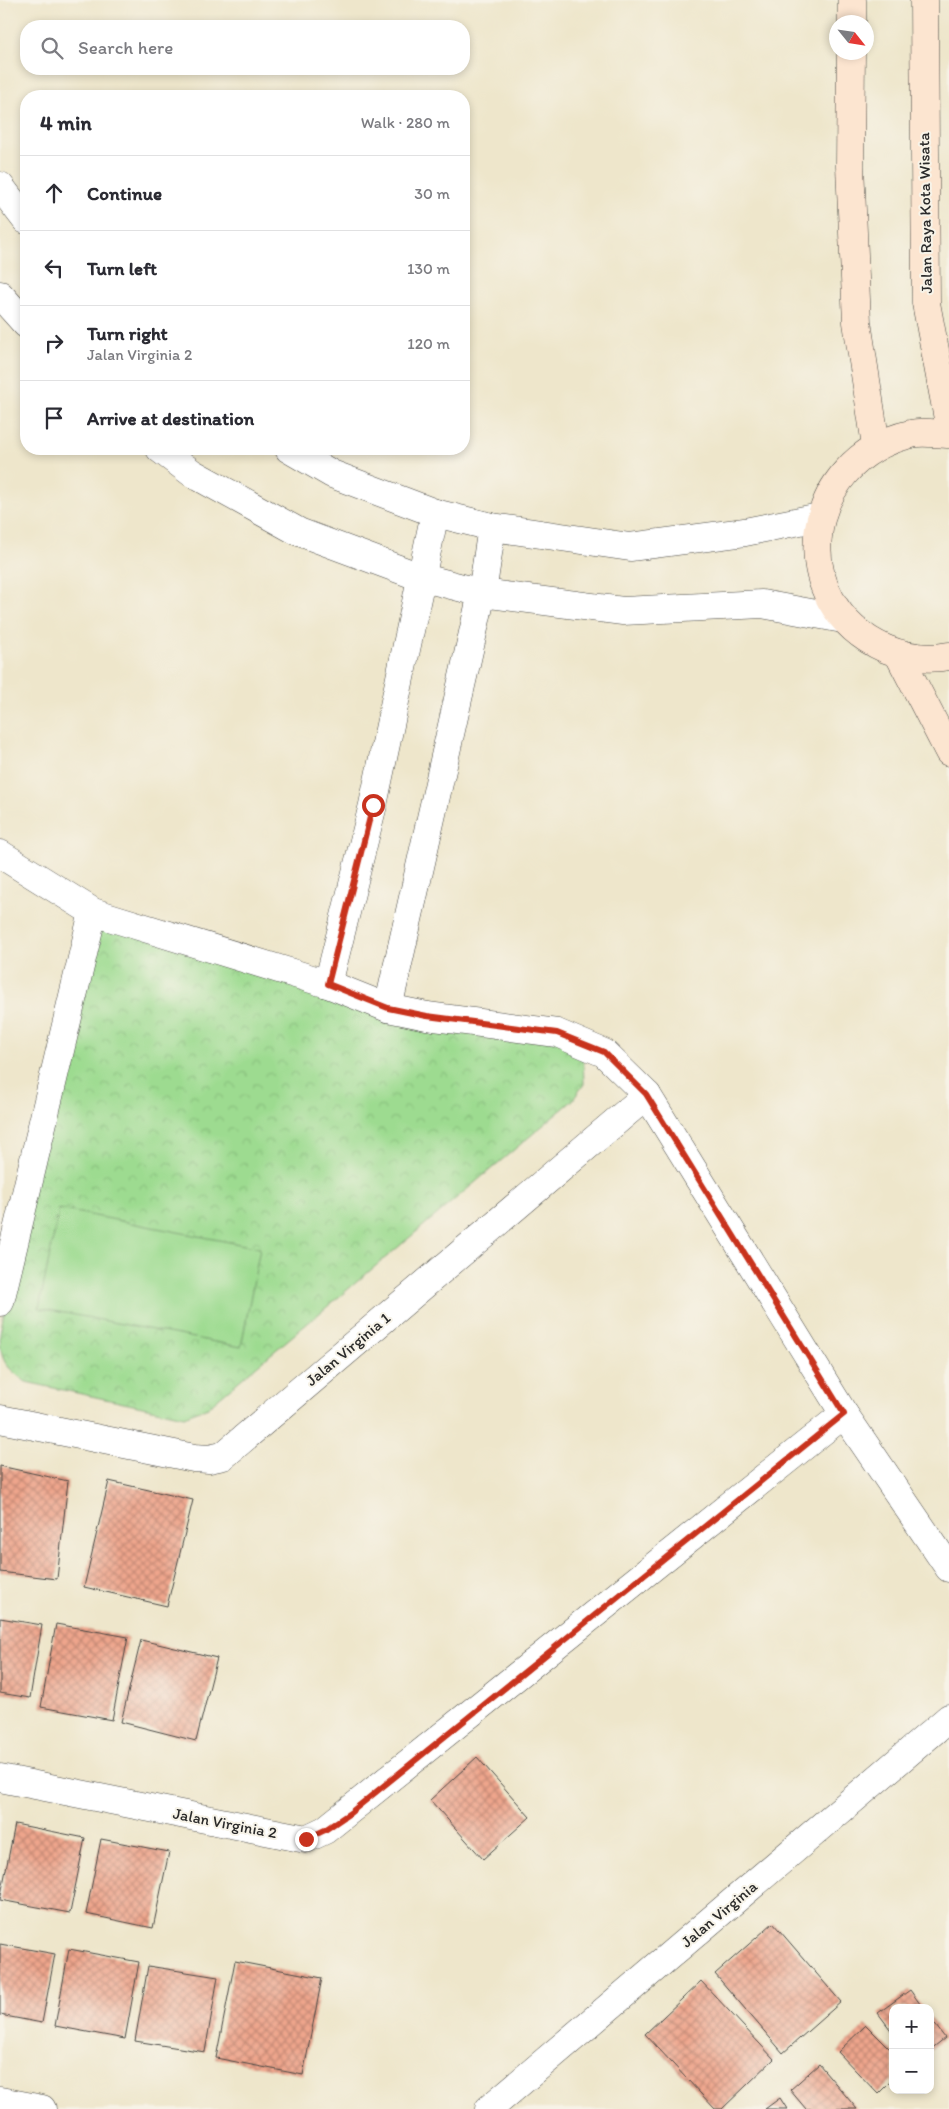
<!DOCTYPE html>
<html lang="en">
<head>
<meta charset="utf-8">
<style>
	:root { --surface:#fff; --page:#f7f7f7; --text:#2b2b33; --muted:#7c7c81; --line:#e1e1e2 }
	body { margin:0; font-family:Itim,sans-serif; background:var(--page); color:var(--text) }
	.controls { position:absolute; right:15px; bottom:15px; display:grid; overflow:hidden; border-radius:10px; box-shadow:0 2px 8px #0003 }
	.controls button { width:45px; height:45px; display:grid; place-items:center; padding:0; border:0; border-bottom:1px solid var(--line); background:var(--surface); color:var(--text); font:25px sans-serif }
	.compass { position:absolute; left:829px; top:15px; width:45px; height:45px; border-radius:50%; background:var(--surface); box-shadow:0 2px 8px #0003; rotate:120deg }
	.stop { position:absolute; width:15px; height:15px; margin:-11px; border:4px solid #c8321e; border-radius:50%; background:#fff }
	.stop.end { background:#c8321e; border-color:#fff; box-shadow:0 1px 5px #0008 }
	.list { margin:0; padding:0; list-style:none }
	h2 { display:flex; justify-content:space-between; align-items:center; height:65px; margin:0; padding:0 20px; font-size:21px }
	h2 small { font-size:16px; font-weight:400; color:var(--muted) }
	.list li { display:grid; grid-template-columns:32px 1fr auto; gap:15px; align-items:center; box-sizing:border-box; height:75px; padding:0 20px; border-top:1px solid var(--line) }
	.list b { display:block; font-size:19px; white-space:nowrap }
	.list p { margin:0; font-size:16px; white-space:nowrap; color:var(--muted) }
	.list em { font-size:16px; font-style:normal; color:var(--muted) }
	.icon { flex:none; width:28px; height:28px; fill:none; stroke:currentColor; stroke-width:2; stroke-linecap:round; stroke-linejoin:round }
	.map { position:relative; flex:none; width:949px; height:2109px; overflow:hidden }
	.search { position:absolute; background:var(--surface); box-shadow:0 2px 8px #0003; left:20px; top:20px; width:450px; height:55px; display:flex; align-items:center; gap:12px; box-sizing:border-box; padding:0 18px; border-radius:20px; color:var(--muted); font-size:19px }
	.panel { position:absolute; background:var(--surface); box-shadow:0 2px 8px #0003; left:20px; top:90px; width:450px; height:365px; border-radius:20px }
	.map>svg:first-child { display:block }
</style>
</head>
<body>
<div class="map">
<svg width="949" height="2109" viewBox="0 0 949 2109">
	<defs>
		<pattern id="park-crowns" width="20" height="18" patternUnits="userSpaceOnUse" patternTransform="scale(1.25)"><rect width="20" height="18" fill="#9ddb90"/><path d="M2 6a3 3 0 1 1 6 0M12 15a3 3 0 1 1 6 0" fill="none" stroke="#87bc7c"/></pattern>
		<pattern id="building-cross-hatch" width="8" height="8" patternUnits="userSpaceOnUse" patternTransform="scale(1.25)"><rect width="8" height="8" fill="#eea58c"/><path d="M0 0l8 8M0 8l8-8" fill="none" stroke="#c18773"/></pattern>
	</defs>
	<rect width="100%" height="100%" fill="#f7f3e8"/>
	<filter id="ink" filterUnits="userSpaceOnUse"><feTurbulence type="fractalNoise" baseFrequency=".02" numOctaves="2"/><feDisplacementMap in="SourceGraphic" scale="10" xChannelSelector="R" yChannelSelector="G"/><feConvolveMatrix kernelMatrix="1 2 1 2 8 2 1 2 1" color-interpolation-filters="sRGB"/></filter>
	<filter id="wash" filterUnits="userSpaceOnUse"><feTurbulence type="fractalNoise" baseFrequency=".0096" numOctaves="4" result="noise"/><feDisplacementMap in="SourceGraphic" scale="20" xChannelSelector="R" yChannelSelector="G"/><feGaussianBlur stdDeviation="1.12" result="paint"/><feColorMatrix in="noise" values="0 0 0 0 0 0 0 0 0 0 0 0 0 0 0 0 0 1.4 0 .05"/><feComposite in="paint" operator="in"/></filter>
	<g filter="url(#wash)">
		<rect width="100%" height="100%" fill="#eee6cb"/>
		<path fill="url(#park-crowns)" stroke="#64835e" d="M100,923L201,956L562,1036L583,1056L584,1084L572,1101L208,1407L184,1416L26,1382C5,1366 0,1361 0,1334L77,941Z"/>
		<path fill="#9ddb90" stroke="#64835e" d="M59,1209L260,1248L241,1347L39,1308Z"/>
		<g id="blocks">
			<g fill="url(#building-cross-hatch)">
				<path d="M0,1466L68,1481L57,1579L0,1572Z"/>
				<path d="M109,1481L193,1500L167,1606L84,1587Z"/>
				<path d="M0,1618L42,1625L30,1698L0,1693Z"/>
				<path d="M56,1624L128,1637L112,1720L41,1707Z"/>
				<path d="M141,1640L217,1658L196,1741L121,1722Z"/>
				<path d="M477,1757L530,1817L483,1859L430,1800Z"/>
				<path d="M15,1824L85,1838L70,1913L0,1900Z"/>
				<path d="M101,1839L169,1852L153,1928L86,1914Z"/>
				<path d="M773,1923L841,2002L783,2053L715,1974Z"/>
				<path d="M0,1944L55,1954L42,2023L0,2015Z"/>
				<path d="M69,1949L139,1962L125,2039L55,2026Z"/>
				<path d="M235,1961L322,1978L303,2075L216,2058Z"/>
				<path d="M148,1966L218,1977L205,2052L135,2041Z"/>
				<path d="M701,1981L774,2059L722,2109H715L645,2034Z"/>
				<path d="M910,1990L923,2008H893V2033L878,2013Z"/>
				<path d="M930,2018L945,2038L930,2050Z"/>
				<path d="M866,2025L893,2052V2079L878,2094L838,2052Z"/>
				<path d="M819,2064L857,2109H806L790,2090Z"/>
				<path d="M780,2098L787,2109H765Z"/>
			</g>
		</g>
	</g>
	<g filter="url(#ink)">
		<use href="#blocks" fill-opacity="0" stroke="#484743" stroke-width="1"/>
		<g fill="none" stroke-linecap="round" stroke-linejoin="round">
			<g stroke="#484743" stroke-width="29">
				<g id="street">
					<path d="M0,186L26,220"/>
					<path d="M0,295L26,324"/>
					<path d="M160,449L192,473L299,532L420,577L482,593L623,611L762,604L843,619"/>
					<path d="M289,449L332,474L435,513L492,527L630,547L745,532L820,517"/>
					<path d="M0,854L93,912L328,984L388,1008L427,1016L557,1033L604,1053L647,1095L844,1414L949,1568"/>
					<path d="M328,984L373,805L435,513"/>
					<path d="M388,1008L482,593L492,527"/>
					<path d="M0,1302L93,912"/>
					<path d="M0,1419L194,1458L209,1459L223,1456L647,1095"/>
					<path d="M0,1778L306,1839L325,1830L844,1414"/>
					<path d="M0,2101L42,2109"/>
					<path d="M489,2109L949,1718"/>
				</g>
			</g>
			<g stroke="#484743" stroke-width="29">
				<g id="secondary">
					<path d="M924,0L926,303L949,424"/>
					<path d="M852,22V0"/>
					<path d="M851,52L850,166L857,322L876,445"/>
					<path d="M949,434C937,434 922,431 911,434C801,459 782,603 886,649C906,657 928,660 949,656"/>
					<path d="M899,655L949,752"/>
				</g>
			</g>
			<use href="#street" stroke="#fff" stroke-width="28"/>
			<use href="#secondary" stroke="#fce5d0" stroke-width="28"/>
		</g>
	</g>
	<g fill="none" stroke-linecap="round" stroke-linejoin="round" filter="url(#ink)">
		<path stroke="#c8321e" stroke-width="6" d="M306,1839L325,1830L350,1813L844,1414L646,1094L604,1052L557,1033L427,1016L388,1008L328,984L373,805"/>
	</g>
	<g text-anchor="middle" dominant-baseline="central" stroke-width="4" stroke-linejoin="round" paint-order="stroke">
		<g font-size="16" fill="#2b2b2b" stroke="#f7f3e8">
			<text transform="translate(925 213) rotate(-91)">Jalan Raya Kota Wisata</text>
			<text transform="translate(348 1349) rotate(-40)">Jalan Virginia 1</text>
			<text transform="translate(225 1823) rotate(11)">Jalan Virginia 2</text>
			<text transform="translate(719 1914) rotate(-40)">Jalan Virginia</text>
		</g>
	</g>
</svg>
<div class="controls">
<button>+</button>
<button>−</button>
</div>
<svg class="compass" viewBox="-18 -18 36 36"><path d="M0-13l5 13h-10z" fill="#e53935"/><path d="M0 13l5-13h-10z" fill="#7c7c81"/></svg>
<div class="stop" style="left:373px;top:805px"></div>
<div class="stop end" style="left:306px;top:1839px"></div>
<div class="search"><svg class="icon" aria-label="search" viewBox="0 0 24 24"><circle cx="10" cy="10" r="6"/><path d="M15 15l6 6"/></svg>Search here</div>
<section class="panel">
<h2>4 min<small>Walk · 280 m</small></h2>
<ul class="list">
<li><svg class="icon" aria-label="ahead" viewBox="0 0 24 24"><path d="M12 20V5M6 11l6-6 6 6"/></svg><div><b>Continue</b></div><em>30 m</em></li>
<li><svg class="icon" aria-label="left" viewBox="0 0 24 24"><path d="M17 20v-9H6M10 6l-5 5 5 5"/></svg><div><b>Turn left</b></div><em>130 m</em></li>
<li><svg class="icon" aria-label="right" viewBox="0 0 24 24"><path d="M7 20v-9h11M14 6l5 5-5 5"/></svg><div><b>Turn right</b><p>Jalan Virginia 2</p></div><em>120 m</em></li>
<li><svg class="icon" aria-label="arrive" viewBox="0 0 24 24"><path d="M6 21V4h12l-3 4 3 4H6"/></svg><div><b>Arrive at destination</b></div></li>
</ul>
</section>
</div>
</body>
</html>
